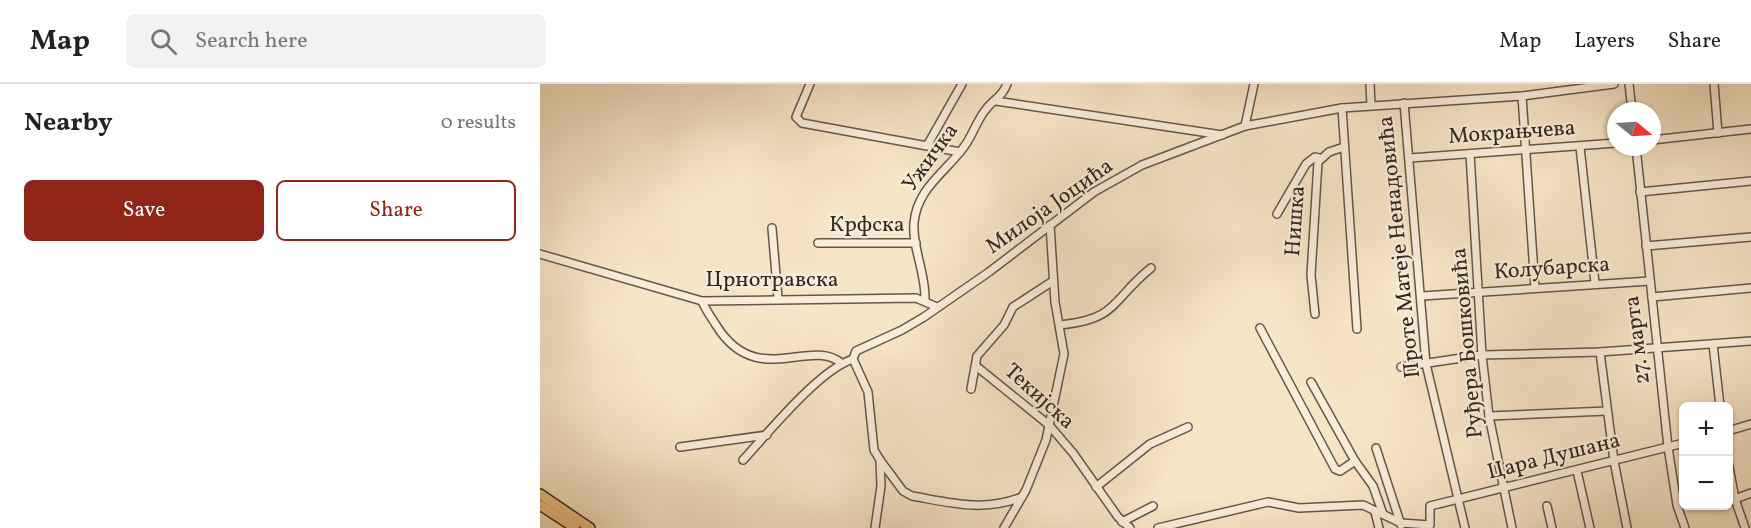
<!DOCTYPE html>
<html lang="en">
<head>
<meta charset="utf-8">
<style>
	:root { --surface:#fff; --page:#f2f2f2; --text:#222; --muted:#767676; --line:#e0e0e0; --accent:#8f2418 }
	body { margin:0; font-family:Vollkorn,serif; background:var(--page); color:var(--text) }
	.controls { position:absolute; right:18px; bottom:18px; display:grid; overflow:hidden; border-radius:9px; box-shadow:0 2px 4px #0004 }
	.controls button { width:54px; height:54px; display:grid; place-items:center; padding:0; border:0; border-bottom:2px solid var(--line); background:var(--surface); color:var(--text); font:30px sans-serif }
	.compass { position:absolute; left:1067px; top:18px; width:54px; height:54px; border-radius:50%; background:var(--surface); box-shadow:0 2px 4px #0004; rotate:108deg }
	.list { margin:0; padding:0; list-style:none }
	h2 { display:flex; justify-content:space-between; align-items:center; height:78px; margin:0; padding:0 24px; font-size:26px }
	h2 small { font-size:20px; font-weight:400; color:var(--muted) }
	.actions { display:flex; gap:12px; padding:18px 24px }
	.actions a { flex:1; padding:14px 0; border:2px solid var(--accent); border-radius:9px; text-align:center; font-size:21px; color:var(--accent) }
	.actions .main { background:var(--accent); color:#fff }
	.icon { flex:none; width:33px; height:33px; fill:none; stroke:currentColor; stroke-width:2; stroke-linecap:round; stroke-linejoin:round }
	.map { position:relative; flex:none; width:1211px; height:444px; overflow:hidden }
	header { display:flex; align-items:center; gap:36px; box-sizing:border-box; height:84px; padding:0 30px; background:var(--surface); border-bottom:2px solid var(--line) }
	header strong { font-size:28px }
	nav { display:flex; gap:33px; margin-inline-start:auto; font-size:21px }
	.search { width:420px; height:54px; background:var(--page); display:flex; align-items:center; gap:15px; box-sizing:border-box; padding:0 21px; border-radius:9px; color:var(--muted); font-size:22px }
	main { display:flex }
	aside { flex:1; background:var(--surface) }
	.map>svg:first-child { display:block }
</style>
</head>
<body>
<header>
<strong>Map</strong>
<div class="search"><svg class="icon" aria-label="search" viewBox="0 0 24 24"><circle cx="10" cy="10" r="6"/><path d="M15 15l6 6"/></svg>Search here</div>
<nav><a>Map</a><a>Layers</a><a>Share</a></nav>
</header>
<main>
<aside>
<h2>Nearby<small>0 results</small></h2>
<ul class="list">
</ul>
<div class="actions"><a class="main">Save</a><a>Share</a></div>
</aside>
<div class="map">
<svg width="1211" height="444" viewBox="0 0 1211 444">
	<rect width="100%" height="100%" fill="#f7e5c7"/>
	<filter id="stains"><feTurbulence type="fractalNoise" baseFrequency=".00333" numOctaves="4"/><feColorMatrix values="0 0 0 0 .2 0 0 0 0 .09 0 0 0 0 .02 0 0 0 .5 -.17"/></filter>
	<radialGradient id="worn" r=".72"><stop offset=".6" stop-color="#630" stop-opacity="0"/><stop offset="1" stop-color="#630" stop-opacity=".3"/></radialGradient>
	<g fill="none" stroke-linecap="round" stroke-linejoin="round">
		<g stroke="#64574a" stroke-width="10">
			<g id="minor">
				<path d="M270,0L256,33L262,39L420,68"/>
				<path d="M830,0L831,21"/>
				<path d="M1089,0L1092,27"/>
				<path d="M1174,0L1178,49"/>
				<path d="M982,12L995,204"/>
				<path d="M456,17L682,51"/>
				<path d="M864,19L886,280L925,444"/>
				<path d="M802,24L817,245"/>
				<path d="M705,42L714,0"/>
				<path d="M1112,56L1211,45"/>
				<path d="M388,60L422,0"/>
				<path d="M1040,63L1055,199"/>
				<path d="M1096,63L1128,363L1137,421L1145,444"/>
				<path d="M930,70L942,271L949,332L972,444"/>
				<path d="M870,74L1076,59"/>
				<path d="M1100,108L1211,97"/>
				<path d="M737,130L766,80L775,73L779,74"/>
				<path d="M232,144L238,214"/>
				<path d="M278,159H376"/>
				<path d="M1106,162L1211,153"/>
				<path d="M0,170L162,217L376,214L397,223"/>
				<path d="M882,212L1110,197"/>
				<path d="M1112,213L1211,204"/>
				<path d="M385,216C386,189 372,164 374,139C377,103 408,87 426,60C434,48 438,34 447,24C454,15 463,12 467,0"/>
				<path d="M162,217C165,225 171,233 176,241C216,306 270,253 301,279"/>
				<path d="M775,230L771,191L778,78L789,68L804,63"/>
				<path d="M520,241C579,235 571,216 611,184"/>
				<path d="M720,244L795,385L800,387L815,377"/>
				<path d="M1173,260L1180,322"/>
				<path d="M1060,268L1074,377L1087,444"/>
				<path d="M313,275L328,308L334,366L340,376L341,402L335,444"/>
				<path d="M436,282L509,341L533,369L578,433L590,444"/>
				<path d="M861,283L942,271L1060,268L1211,257"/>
				<path d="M771,298L815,377L833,402L843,430"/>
				<path d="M431,305L437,272L464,241L473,223L513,197"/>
				<path d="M949,332L1067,327"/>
				<path d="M1188,347L1211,340"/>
				<path d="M140,363L227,351"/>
				<path d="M836,364L861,441"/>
				<path d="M203,376C229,348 279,286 313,275L316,267L362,246L384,233L449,188L554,108L602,81L705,42L802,24L982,12L1074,0"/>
				<path d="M340,376L363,407L372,412C412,419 443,428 482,413"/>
				<path d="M1188,378L1195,415L1205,444"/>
				<path d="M1037,387L1050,444"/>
				<path d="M556,403L610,360L648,343"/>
				<path d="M1195,415L1211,409"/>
				<path d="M1007,422L1012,444"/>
				<path d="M835,428L839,444"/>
				<path d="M582,438L613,422"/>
				<path d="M464,444L486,406L506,356L524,270L515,218L510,141"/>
				<path d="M618,444L728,418L759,424L823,421L861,439L890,441V422L1144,359"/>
			</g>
		</g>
		<g stroke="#332820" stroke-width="12">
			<g id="highway">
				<path d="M0,410L50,444"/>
				<path d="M0,421L35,444"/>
			</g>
		</g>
		<use href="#minor" stroke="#faeedb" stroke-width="7"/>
		<use href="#highway" stroke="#ecc284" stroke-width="9"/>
	</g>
	<g text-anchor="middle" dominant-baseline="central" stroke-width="4.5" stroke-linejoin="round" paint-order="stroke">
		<g font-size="22" fill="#332820" stroke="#faeedb">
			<text transform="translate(972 49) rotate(-4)">Мокрањчева</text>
			<text transform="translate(391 74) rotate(-54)">Ужичка</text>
			<text transform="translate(510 123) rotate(-35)">Милоја Јоцића</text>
			<text transform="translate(756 137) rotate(-86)">Нишка</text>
			<text x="327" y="141">Крфска</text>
			<text transform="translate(860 163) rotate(-96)">Проте Матеје Ненадовића</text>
			<text transform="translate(1012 185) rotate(-4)">Колубарска</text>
			<text x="232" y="196">Црнотравска</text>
			<text transform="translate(1098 256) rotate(-97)">27. марта</text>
			<text transform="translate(928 259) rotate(-95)">Руђера Бошковића</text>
			<text transform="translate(499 313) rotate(42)">Текијска</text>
			<text transform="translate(1014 373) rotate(-14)">Цара Душана</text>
		</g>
	</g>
	<rect width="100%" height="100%" filter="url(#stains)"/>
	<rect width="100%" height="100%" fill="url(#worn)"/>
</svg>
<div class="controls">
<button>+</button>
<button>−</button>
</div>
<svg class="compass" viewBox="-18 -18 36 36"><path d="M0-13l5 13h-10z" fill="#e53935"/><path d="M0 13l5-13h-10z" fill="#767676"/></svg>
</div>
</main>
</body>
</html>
